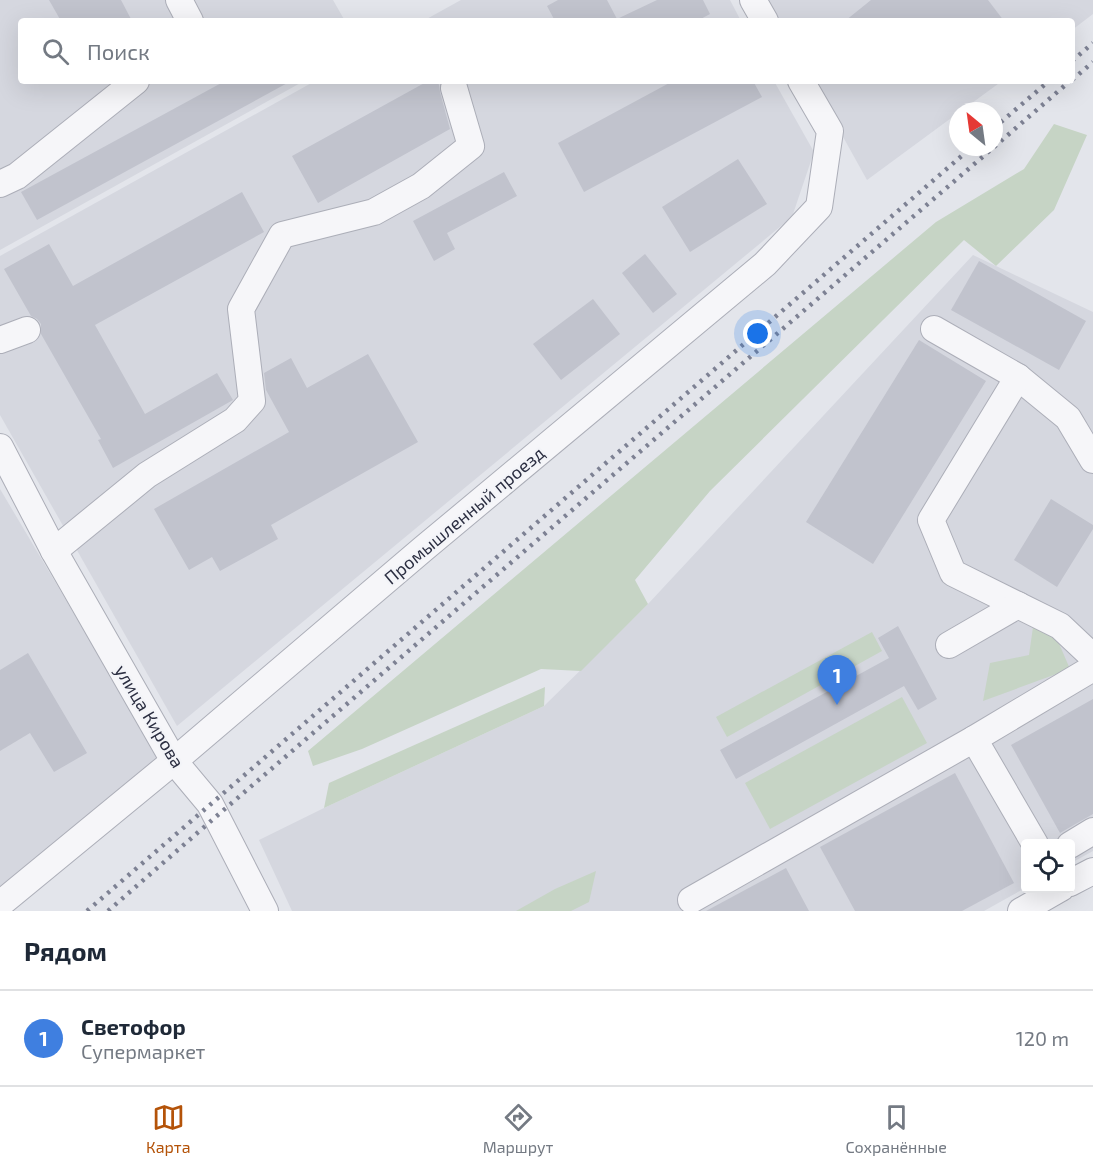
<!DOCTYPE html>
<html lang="ru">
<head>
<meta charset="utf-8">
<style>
	:root { --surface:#fff; --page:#f6f6f7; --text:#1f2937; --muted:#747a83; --line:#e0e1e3; --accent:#b45309 }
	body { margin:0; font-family:"Exo 2",sans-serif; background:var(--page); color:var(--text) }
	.controls { position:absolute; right:18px; bottom:18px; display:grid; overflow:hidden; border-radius:6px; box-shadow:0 6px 24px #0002 }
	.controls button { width:54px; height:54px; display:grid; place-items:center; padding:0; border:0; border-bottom:2px solid var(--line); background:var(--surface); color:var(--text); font:30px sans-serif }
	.compass { position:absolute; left:949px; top:102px; width:54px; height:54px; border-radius:50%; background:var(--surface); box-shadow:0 6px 24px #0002; rotate:331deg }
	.you { position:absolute; left:758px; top:334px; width:21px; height:21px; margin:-15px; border:4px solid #fff; border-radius:50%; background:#1a73e8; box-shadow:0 0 0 9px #1a73e833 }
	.badge { display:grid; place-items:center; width:39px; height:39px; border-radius:50%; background:var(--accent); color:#fff; font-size:20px; font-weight:700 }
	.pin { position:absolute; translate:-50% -50px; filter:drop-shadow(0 2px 3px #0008) }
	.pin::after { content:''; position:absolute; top:32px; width:21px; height:18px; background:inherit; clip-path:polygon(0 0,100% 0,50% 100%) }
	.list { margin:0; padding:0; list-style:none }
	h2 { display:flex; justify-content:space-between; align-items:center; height:78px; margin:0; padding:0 24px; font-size:26px }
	h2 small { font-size:20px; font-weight:400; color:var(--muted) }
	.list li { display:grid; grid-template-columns:39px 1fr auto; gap:18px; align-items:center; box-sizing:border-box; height:96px; padding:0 24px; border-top:2px solid var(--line) }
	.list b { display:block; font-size:22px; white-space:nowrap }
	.list p { margin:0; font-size:20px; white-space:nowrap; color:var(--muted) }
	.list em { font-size:20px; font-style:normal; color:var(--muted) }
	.icon { flex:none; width:33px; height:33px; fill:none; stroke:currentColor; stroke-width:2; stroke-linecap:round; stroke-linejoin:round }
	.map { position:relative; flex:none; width:1093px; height:911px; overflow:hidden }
	.search { position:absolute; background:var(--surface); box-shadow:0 6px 24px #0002; left:18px; right:18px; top:18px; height:66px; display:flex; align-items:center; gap:15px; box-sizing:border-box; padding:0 21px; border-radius:6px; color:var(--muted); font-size:22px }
	.sheet { height:174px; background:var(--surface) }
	nav { display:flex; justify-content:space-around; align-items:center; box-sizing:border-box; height:84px; border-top:2px solid var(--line); background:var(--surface); font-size:16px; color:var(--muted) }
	nav a { display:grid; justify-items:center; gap:3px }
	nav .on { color:var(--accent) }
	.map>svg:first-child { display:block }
</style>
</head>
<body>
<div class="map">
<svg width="1093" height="911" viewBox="0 0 1093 911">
	<rect width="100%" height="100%" fill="#e3e5eb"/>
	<g fill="#d5d7df">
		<path d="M0,0H333L345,21H21V81H304L0,250Z"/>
		<path d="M461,0H730L741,21H423Z"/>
		<path d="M767,0H1093V14L1072,30V21H779Z"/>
		<path d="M315,81H774L814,152L792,217L177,726L0,415V256Z"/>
		<path d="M812,81H1002L961,111H958V113L867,180Z"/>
		<path d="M973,255L1093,312V851L1071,863L1070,844H1026L1025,888L984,911H292L259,840L324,808L544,706L648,604Z"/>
		<path d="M0,489L159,757L0,894Z"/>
	</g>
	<g fill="#c6d4c5">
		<path d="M1054,124L1087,135L1054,210L996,266L964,240L710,491L635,580L648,604L581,671L541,669L362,749L313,766L308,751L936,222L1024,169Z"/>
		<path d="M1033,627L1054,632L1070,669L983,701L990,663L1029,655Z"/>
		<path d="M872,632L882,651L727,737L716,717Z"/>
		<path d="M545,687L544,706L324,808L329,783Z"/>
		<path d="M902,697L927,743L770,829L745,783Z"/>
		<path d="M596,871L589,902L571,911H516L555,889Z"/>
	</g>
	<g fill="#c1c3cd">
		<path d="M49,0H121L132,21H61Z"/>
		<path d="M558,0H607L617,19L657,0H703L710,14L697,21H555L547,6Z"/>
		<path d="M871,0H988L1004,21H845Z"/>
		<path d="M225,81H291L37,220L21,192Z"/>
		<path d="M428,81H437L439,85L440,92L450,129L318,203L292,156Z"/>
		<path d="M673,81H753L762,97L584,192L558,143Z"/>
		<path d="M738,159L767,204L690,252L662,207Z"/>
		<path d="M504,172L517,196L447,233L455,249L434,261L413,221Z"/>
		<path d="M242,192L264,232L95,325L145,414L217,373L233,400L113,468L98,440L101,439L41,334V324L37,319L31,316L4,269L49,244L73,286Z"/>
		<path d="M645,254L677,294L653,313L622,273Z"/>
		<path d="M979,261L1086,321L1059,370L951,310Z"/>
		<path d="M593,299L620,334L561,380L533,344Z"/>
		<path d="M919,340L986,381L873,564L806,522Z"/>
		<path d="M368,354L418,442L271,525L278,539L220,571L212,557L189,570L154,509L289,432L266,390L264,373L291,358L307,388Z"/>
		<path d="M1051,499L1093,525V529L1057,587L1014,560Z"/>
		<path d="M898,626L937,699L918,710L904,686L736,779L720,750L889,658L878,638Z"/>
		<path d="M28,653L87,753L54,772L30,733L0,751V670Z"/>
		<path d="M1093,699V814L1060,833L1011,745Z"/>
		<path d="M955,773L1014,883L962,911H855L820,847Z"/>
		<path d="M786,868L809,911H706Z"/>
	</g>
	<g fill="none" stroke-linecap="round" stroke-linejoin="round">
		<g stroke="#acaeb8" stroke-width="28">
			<g id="minor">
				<path d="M179,0L190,21"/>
				<path d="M753,0L765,21"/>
				<path d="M0,184L17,176L136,81"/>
				<path d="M934,329L1018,377L1068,418L1093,460"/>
				<path d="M0,340L27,330"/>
				<path d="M1018,377L931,520L953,573L1060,626L1093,657"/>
				<path d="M0,447L54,551L174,761L210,804L265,911"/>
				<path d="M54,551L147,475L235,420L252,401L241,309L282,235L374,212L421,186L471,146L454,88"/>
				<path d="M949,645L1018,605"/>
				<path d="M974,739L1035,844"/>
				<path d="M1070,845L1093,831"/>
				<path d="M1070,883L1093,871"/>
				<path d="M691,900L974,739L1093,668"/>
				<path d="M0,904L174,761L423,549L765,264L819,207L830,131L801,81"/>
				<path d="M1021,911L1061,888"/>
			</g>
		</g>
		<use href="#minor" stroke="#f6f6f9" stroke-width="26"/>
		<g stroke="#7d8193" stroke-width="4.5" stroke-dasharray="3 6" stroke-linecap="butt">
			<path d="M1072,61L1093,43"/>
			<path d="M1072,80L1093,62"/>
			<path d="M994,128L1049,81"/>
			<path d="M994,147L1070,81"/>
			<path d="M87,911L972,147"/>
			<path d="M108,911L219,814L994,147"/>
		</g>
	</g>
	<g text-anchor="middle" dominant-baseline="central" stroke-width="4.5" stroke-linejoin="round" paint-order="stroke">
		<g font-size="18" fill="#2c2f42" stroke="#f3f4f8">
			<text transform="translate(464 515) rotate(-40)">Промышленный проезд</text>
			<text transform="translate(150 716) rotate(59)">улица Кирова</text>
		</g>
	</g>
</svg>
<div class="controls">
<button><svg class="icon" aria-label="locate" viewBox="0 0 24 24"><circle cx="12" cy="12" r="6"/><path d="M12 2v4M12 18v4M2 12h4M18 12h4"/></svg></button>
</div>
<svg class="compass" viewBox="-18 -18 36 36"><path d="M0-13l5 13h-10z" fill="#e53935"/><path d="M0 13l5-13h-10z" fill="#747a83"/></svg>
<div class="you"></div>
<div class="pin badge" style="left:837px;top:705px;background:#3f7fe0">1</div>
<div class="search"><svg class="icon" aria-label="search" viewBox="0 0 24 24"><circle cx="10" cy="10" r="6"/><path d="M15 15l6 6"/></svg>Поиск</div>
</div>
<section class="sheet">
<h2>Рядом<small></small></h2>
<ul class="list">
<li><span class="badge" style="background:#3f7fe0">1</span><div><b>Светофор</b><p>Супермаркет</p></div><em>120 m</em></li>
</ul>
</section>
<nav>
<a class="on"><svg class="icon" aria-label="map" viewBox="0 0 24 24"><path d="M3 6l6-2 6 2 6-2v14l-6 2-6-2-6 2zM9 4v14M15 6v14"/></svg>Карта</a>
<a><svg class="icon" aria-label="directions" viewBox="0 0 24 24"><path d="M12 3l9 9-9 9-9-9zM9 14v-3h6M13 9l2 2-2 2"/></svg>Маршрут</a>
<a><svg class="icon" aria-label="saved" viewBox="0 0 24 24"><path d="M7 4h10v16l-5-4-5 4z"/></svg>Сохранённые</a>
</nav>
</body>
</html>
